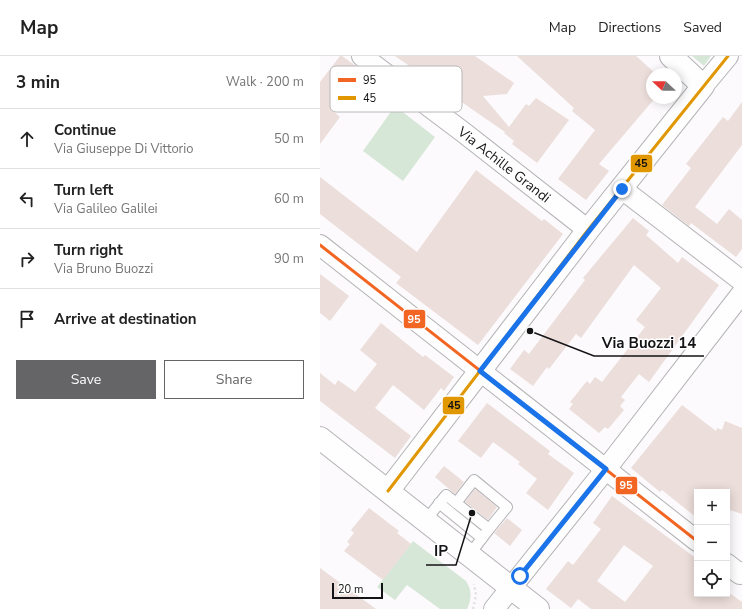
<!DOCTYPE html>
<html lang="en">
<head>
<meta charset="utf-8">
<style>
	:root { --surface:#fff; --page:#f6f6f6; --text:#222; --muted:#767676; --line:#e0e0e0; --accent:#656466 }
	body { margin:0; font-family:"Nunito Sans",sans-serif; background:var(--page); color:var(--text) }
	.controls { position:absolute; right:12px; bottom:12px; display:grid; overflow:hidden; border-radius:0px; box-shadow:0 2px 10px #0003 }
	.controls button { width:36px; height:36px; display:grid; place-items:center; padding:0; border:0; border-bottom:1px solid var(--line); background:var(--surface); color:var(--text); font:20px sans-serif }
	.compass { position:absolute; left:326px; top:12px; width:36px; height:36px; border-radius:50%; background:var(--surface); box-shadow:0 2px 10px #0003; rotate:292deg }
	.scale { position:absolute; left:12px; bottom:10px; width:51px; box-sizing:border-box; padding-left:4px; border:2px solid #141315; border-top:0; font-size:11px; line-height:14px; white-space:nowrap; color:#141315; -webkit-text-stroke:3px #fff; paint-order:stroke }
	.stop { position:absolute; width:12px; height:12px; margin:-9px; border:3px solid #1a73e8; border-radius:50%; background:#fff }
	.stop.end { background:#1a73e8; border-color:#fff; box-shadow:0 1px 4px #0008 }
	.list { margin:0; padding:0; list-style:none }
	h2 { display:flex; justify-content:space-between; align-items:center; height:52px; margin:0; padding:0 16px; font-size:17px }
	h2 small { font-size:13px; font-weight:400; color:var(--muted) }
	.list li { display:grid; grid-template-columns:26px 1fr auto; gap:12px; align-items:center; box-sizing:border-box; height:60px; padding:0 16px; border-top:1px solid var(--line) }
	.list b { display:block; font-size:15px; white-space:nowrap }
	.list p { margin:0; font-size:13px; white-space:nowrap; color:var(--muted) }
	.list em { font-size:13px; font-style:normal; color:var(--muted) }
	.actions { display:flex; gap:8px; padding:12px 16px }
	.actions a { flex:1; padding:9px 0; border:1px solid var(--accent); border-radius:0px; text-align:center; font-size:14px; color:var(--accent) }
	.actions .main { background:var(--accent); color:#fff }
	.icon { flex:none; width:22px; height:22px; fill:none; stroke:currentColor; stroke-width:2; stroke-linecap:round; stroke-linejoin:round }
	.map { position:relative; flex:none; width:422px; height:553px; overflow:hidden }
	header { display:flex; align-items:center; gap:24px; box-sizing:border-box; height:56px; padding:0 20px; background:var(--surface); border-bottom:1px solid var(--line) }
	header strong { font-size:19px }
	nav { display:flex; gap:22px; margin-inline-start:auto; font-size:14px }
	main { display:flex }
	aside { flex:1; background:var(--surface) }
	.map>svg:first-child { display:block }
</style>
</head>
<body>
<header>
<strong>Map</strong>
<nav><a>Map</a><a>Directions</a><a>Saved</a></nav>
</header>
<main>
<aside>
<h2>3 min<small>Walk · 200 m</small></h2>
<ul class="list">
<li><svg class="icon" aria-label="ahead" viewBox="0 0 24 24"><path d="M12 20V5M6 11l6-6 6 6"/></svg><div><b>Continue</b><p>Via Giuseppe Di Vittorio</p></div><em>50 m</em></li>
<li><svg class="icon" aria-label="left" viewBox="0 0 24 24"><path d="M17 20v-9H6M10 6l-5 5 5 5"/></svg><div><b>Turn left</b><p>Via Galileo Galilei</p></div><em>60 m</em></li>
<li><svg class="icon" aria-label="right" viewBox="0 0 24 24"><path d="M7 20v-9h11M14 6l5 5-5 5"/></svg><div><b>Turn right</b><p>Via Bruno Buozzi</p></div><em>90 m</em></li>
<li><svg class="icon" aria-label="arrive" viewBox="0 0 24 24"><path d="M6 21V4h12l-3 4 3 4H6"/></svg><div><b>Arrive at destination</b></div></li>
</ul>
<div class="actions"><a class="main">Save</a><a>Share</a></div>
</aside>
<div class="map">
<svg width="422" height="553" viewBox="0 0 422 553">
	<rect width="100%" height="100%" fill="#fcfafd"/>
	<g fill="#d7e7d7">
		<path d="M372,0H391L384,10Z"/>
		<path d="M75,50L115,81L83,125L43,95Z"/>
		<path d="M93,485L146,525C152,534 152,543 147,553H120L87,529L75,544L57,531Z"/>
	</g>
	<g fill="#ecdeda" fill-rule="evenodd">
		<path d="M20,0H22L44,16L14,56L20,61L0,88V26Z"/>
		<path d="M75,0H155L194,27L187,38L163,40L189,71L206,48L209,50L216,42L249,64L217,107L192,88L194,85L184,77L185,76Z"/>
		<path d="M197,0H316L336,18H332V42H335L279,108L289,115L266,144L238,123L275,74L252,55L254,52Z"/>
		<path d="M422,46V89L375,151L397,168L409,153L422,164V193L416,201L371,167L369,170L342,149L371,112L366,108L403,61L408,65Z"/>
		<path d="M156,114L222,165L224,163L243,178L158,289L76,227L81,221L0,158V121L97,196Z"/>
		<path d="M313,162L329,175L326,179L358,207L362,201L399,229L329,326L319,318L301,341L305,344L300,350L304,354L288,373L285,371L279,377L249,353L253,348L250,346L267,325L270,328L275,321L282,326L325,271L316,264L341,232L314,209L261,282L256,278L229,313L227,311L213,330L190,313L204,294L209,298L265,224L263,222Z"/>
		<path d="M0,218L29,240L10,265L0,257Z"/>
		<path d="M61,267L103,301L105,299L134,321L124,335L121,332L104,354L73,329L55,352L91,380L75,402L0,345V317L15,329L18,324L35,336L57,308L40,294Z"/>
		<path d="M167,347L230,395L228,398L254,417L228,454L206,437L217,423L198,408L200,406L173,386L161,402L138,385Z"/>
		<path d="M362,349L396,375L397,372L402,374L405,365L422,372V458L407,453V436H377V462L342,434L340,436L311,412Z"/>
		<path d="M124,410L144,426L135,438L115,421Z"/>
		<path d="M155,433L177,451L168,464L145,446Z"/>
		<path d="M292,440L377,503V538H411L422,546V553H271L258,543L251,552L226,533L248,505L253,509L281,473L273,467ZM304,489L333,510L305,546L277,525Z"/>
		<path d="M49,452L79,475L77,477L91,488L63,524L24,495L30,488L27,486L34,477L31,474Z"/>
		<path d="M187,462L202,474L190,490L174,477Z"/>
		<path d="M0,512L56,553H0Z"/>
	</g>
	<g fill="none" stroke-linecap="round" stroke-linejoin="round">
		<g stroke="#b3b2b4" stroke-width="12">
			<g id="service">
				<path d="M119,447L162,482"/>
				<path d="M136,447L154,424L187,451L169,473"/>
				<path d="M106,464L126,439L169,473L150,498"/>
			</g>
		</g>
		<g stroke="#b3b2b4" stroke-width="22">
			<g id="minor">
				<path id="s1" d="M42,0L143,76L268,174"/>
				<path d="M383,30L408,0"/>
				<path d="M302,133L422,225"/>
				<path d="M0,189L377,485"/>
				<path d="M407,508L420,518L422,516"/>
				<path d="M174,553L286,413L422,237"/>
			</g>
		</g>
		<g stroke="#b3b2b4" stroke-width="24">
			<g id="tertiary">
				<path d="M0,382L218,553"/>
				<path d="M68,435L268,174L383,30L351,0"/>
			</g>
		</g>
		<path stroke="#e1e0e1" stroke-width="2.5" stroke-dasharray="2 3" stroke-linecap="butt" d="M153,553L156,539L154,528"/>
		<use href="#service" stroke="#fffeff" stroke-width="10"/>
		<use href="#minor" stroke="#fffeff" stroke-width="20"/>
		<use href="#tertiary" stroke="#fffeff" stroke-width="22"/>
		<g stroke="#fff" stroke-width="6">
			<path id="bus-1" d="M0,189L377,485"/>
		</g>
		<g stroke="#fff" stroke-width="6">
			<path id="bus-2" d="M68,435L268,174L408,0"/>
		</g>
		<use href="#bus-1" stroke="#f26522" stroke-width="3"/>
		<use href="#bus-2" stroke="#e09702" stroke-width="3"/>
	</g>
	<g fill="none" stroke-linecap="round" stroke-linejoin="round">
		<path stroke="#1a73e8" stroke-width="5" d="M200,520L286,413L160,315L302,133"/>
	</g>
	<g text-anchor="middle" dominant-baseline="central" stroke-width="3" stroke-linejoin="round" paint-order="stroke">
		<g font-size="14" fill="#141315" stroke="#fff">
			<text stroke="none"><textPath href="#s1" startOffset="179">Via Achille Grandi</textPath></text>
		</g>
	</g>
	<rect x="10" y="10" width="132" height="46" rx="6" fill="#fff" stroke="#b8b8b9" stroke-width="1"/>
	<rect x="18" y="22" width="18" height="4" fill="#f26522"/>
	<rect x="18" y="40" width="18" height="4" fill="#e09702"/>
	<g font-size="11" fill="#141315">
		<text x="43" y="28">95</text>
		<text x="43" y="46">45</text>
	</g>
	<path fill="none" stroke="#141315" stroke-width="1.5" d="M210 275L274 300H384M152 457L136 509H106"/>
	<g fill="#141315" stroke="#fff" stroke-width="1.5">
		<circle cx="210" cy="275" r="4"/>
		<circle cx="152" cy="457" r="4"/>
	</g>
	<g font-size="15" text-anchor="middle" font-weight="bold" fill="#141315" stroke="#fff" stroke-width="3" stroke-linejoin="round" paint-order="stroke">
		<text x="329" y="292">Via Buozzi 14</text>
		<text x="121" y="500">IP</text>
	</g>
	<g stroke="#fff" stroke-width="1.5">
		<rect x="310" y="98" width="23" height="19" rx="4" fill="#e09702"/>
		<rect x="83" y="253" width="23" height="20" rx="4" fill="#f26522"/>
		<rect x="122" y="340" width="23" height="19" rx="4" fill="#e09702"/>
		<rect x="295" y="420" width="23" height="19" rx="4" fill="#f26522"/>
	</g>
	<g font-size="11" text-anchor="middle" font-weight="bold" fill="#fff">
		<text x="94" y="267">95</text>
		<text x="306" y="433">95</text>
	</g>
	<g font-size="11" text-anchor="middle" font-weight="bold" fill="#111">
		<text x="321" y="111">45</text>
		<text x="134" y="353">45</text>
	</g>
</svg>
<div class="controls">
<button>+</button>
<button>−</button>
<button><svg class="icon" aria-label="locate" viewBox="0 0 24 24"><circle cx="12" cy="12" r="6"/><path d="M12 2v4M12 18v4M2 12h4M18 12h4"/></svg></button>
</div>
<svg class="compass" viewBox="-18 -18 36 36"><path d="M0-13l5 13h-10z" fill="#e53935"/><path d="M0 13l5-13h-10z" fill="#767676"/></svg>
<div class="scale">20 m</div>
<div class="stop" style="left:200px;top:520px"></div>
<div class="stop end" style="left:302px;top:133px"></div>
</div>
</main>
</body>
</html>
